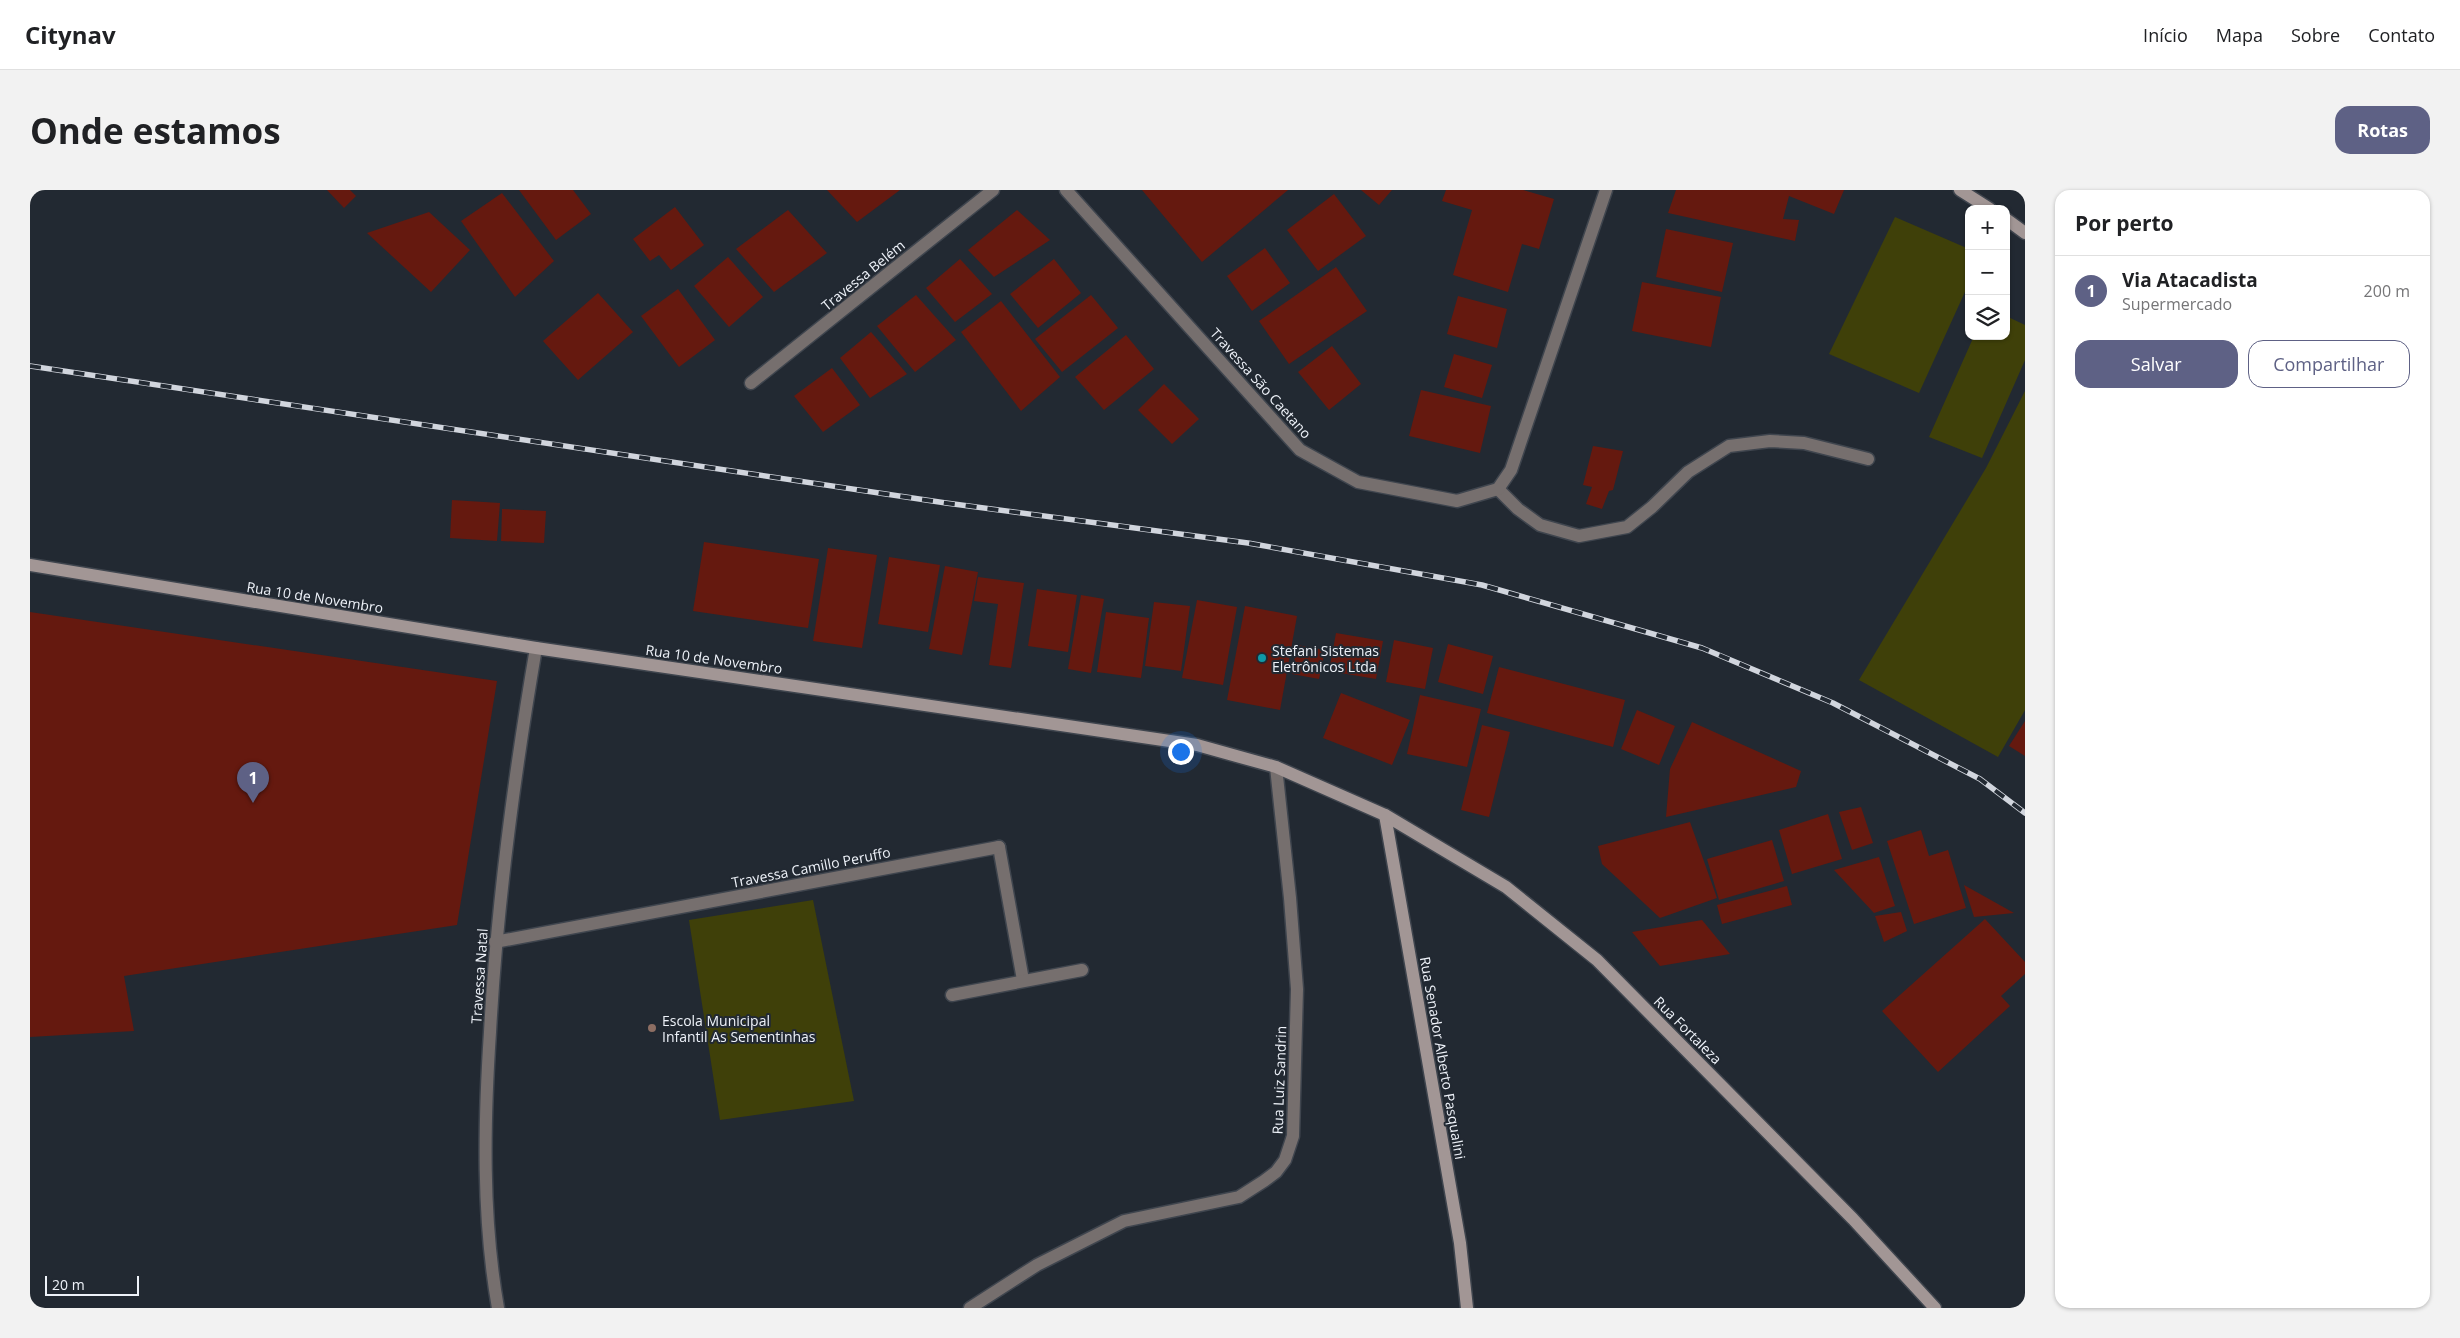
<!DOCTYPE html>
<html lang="pt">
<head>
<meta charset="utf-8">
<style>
	:root { --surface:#fff; --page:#f2f2f2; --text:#202124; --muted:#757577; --line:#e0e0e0; --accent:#5e6185 }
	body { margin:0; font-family:"Open Sans",sans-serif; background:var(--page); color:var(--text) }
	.controls { position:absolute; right:15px; top:15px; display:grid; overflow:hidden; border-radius:10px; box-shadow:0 1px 4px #0004 }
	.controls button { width:45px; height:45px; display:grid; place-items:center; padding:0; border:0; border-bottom:1px solid var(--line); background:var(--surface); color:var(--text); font:25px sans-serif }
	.scale { position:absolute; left:15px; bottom:12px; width:94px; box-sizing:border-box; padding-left:5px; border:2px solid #eef2f9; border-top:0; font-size:14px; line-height:18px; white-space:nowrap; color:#eef2f9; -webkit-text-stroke:4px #222932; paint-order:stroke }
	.you { position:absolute; left:1150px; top:561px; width:18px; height:18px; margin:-12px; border:4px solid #fff; border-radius:50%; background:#1a73e8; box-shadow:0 0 0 8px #1a73e833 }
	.badge { display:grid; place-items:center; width:32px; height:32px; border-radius:50%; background:var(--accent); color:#fff; font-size:16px; font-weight:700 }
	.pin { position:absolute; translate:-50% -41px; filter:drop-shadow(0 1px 2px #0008) }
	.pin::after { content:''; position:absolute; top:26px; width:18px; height:15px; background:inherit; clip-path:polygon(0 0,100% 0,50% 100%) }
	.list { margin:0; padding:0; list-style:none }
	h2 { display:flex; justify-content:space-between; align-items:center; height:65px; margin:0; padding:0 20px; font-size:21px }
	h2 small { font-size:16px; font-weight:400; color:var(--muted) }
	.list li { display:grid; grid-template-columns:32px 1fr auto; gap:15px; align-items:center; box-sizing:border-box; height:70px; padding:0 20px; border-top:1px solid var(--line) }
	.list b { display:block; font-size:19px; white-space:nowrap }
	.list p { margin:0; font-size:16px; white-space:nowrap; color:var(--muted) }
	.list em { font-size:16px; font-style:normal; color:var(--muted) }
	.actions { display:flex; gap:10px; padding:15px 20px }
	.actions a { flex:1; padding:11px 0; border:1px solid var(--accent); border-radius:15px; text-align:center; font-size:18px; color:var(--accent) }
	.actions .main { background:var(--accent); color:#fff }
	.icon { flex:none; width:28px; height:28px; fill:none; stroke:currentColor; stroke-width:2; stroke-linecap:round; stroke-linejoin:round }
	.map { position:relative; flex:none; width:1995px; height:1118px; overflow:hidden; border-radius:15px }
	header { display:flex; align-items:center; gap:30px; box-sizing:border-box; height:70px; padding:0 25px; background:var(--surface); border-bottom:1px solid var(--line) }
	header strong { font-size:24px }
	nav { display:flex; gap:28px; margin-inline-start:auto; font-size:18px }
	.intro { display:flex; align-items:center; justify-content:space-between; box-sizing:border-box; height:120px; padding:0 30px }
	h1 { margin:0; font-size:35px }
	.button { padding:12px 22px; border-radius:15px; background:var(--accent); color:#fff; font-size:18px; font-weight:700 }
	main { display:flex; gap:30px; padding:0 30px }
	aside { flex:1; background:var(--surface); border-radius:15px; box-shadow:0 1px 4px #0004 }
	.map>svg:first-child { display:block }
</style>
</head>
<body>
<header>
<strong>Citynav</strong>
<nav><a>Início</a><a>Mapa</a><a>Sobre</a><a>Contato</a></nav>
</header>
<div class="intro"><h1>Onde estamos</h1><a class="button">Rotas</a></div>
<main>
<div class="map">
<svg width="1995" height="1118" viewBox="0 0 1995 1118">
	<rect width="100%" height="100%" fill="#222932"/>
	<g fill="#3f4009">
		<path d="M1865,27L1939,59V93L1889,203L1799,164Z"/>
		<path d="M1976,126L1995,135V170L1952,268L1899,247L1944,146H1976Z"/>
		<path d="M1995,201V520L1968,567L1829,490L1956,278Z"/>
		<path d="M783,710L824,911L690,930L659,730Z"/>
	</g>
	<g fill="#65190f">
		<path d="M297,0H320L326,6L314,18Z"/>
		<path d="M489,0H543L561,24L526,50Z"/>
		<path d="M797,0H870L827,32Z"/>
		<path d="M1112,0H1258L1172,72Z"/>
		<path d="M1331,0H1362L1349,15Z"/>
		<path d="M1416,0H1493L1524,9L1509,59L1492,54L1478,102L1423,85L1442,20L1412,11Z"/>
		<path d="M1646,0H1814L1804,24L1759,6L1753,29L1769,30L1765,51L1638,23Z"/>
		<path d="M472,3L524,71L485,107L431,31Z"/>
		<path d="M1304,4L1336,46L1288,81L1257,40Z"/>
		<path d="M645,17L674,55L641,80L629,65L620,71L603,49Z"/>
		<path d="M758,20L797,63L744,102L706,59Z"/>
		<path d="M987,20L1020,50L964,87L938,60Z"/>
		<path d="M399,22L440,60L401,102L337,43Z"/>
		<path d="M1636,39L1703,53L1692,102L1626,87Z"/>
		<path d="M1235,58L1260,93L1222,121L1197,86Z"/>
		<path d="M698,67L733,107L699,137L664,96Z"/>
		<path d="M930,69L962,104L925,132L896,98Z"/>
		<path d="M1024,69L1051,103L1008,138L980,104Z"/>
		<path d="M1306,77L1337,121L1259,174L1229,131Z"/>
		<path d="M1612,92L1691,107L1681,157L1602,141Z"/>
		<path d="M648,99L685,150L649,177L611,126Z"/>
		<path d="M568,103L603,142L548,190L513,151Z"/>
		<path d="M886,105L926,150L885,182L847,136Z"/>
		<path d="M1061,105L1088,138L1032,182L1005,149Z"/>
		<path d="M1428,106L1477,119L1467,158L1417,144Z"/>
		<path d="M971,111L1030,187L991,221L931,142Z"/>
		<path d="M841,142L877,184L840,208L810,168Z"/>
		<path d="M1096,145L1124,179L1074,220L1045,187Z"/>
		<path d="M1302,156L1331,194L1299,220L1268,182Z"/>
		<path d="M1424,164L1462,175L1452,208L1414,197Z"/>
		<path d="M802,178L830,215L793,242L764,206Z"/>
		<path d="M1134,194L1169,229L1142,254L1108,220Z"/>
		<path d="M1391,200L1461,216L1450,263L1379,246Z"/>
		<path d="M1563,256L1593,261L1583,300L1579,301L1572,319L1556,314L1562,297L1553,295Z"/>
		<path d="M422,310L470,313L467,351L420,348Z"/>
		<path d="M472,319L516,321L514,353L471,351Z"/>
		<path d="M674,352L789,369L778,438L663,421Z"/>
		<path d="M798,358L847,365L832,458L783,451Z"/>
		<path d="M859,367L910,375L898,442L848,434Z"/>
		<path d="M915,376L948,382L932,465L899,459Z"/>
		<path d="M948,387L994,393L981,478L959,475L968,414L944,411Z"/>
		<path d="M1007,399L1047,405L1038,462L998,456Z"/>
		<path d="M1051,405L1074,409L1061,483L1038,479Z"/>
		<path d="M1167,410L1207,417L1193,495L1152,488Z"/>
		<path d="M1124,412L1160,416L1151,481L1115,476Z"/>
		<path d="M1215,416L1267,426L1250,520L1197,510Z"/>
		<path d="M0,422L467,491L427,735L94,786L104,841L0,847Z"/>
		<path d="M1076,422L1119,428L1111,488L1067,482Z"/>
		<path d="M1306,443L1353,451L1346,489L1299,481Z"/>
		<path d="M1364,450L1403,458L1395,499L1356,492Z"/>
		<path d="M1418,454L1463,466L1453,504L1408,492Z"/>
		<path d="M1267,455L1295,460L1289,489L1262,484Z"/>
		<path d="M1469,477L1595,510L1583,557L1457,523Z"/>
		<path d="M1311,503L1380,530L1362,575L1293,548Z"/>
		<path d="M1390,505L1451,519L1437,577L1377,564Z"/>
		<path d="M1607,520L1645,536L1629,575L1591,559Z"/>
		<path d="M1995,531V566L1979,556Z"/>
		<path d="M1662,532L1771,581L1766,597L1636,627L1640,579Z"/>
		<path d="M1452,535L1480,542L1459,627L1431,620Z"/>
		<path d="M1831,617L1843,653L1822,660L1809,622Z"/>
		<path d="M1798,624L1812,669L1762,684L1749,640Z"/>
		<path d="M1660,632L1687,708L1630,728L1572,674L1568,656Z"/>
		<path d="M1891,640L1899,666L1918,660L1936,718L1884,734L1857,651Z"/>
		<path d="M1742,650L1754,691L1689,710L1677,669Z"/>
		<path d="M1849,667L1865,716L1844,723L1804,680Z"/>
		<path d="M1934,695L1984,723L1944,727Z"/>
		<path d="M1757,696L1762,715L1692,734L1687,715Z"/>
		<path d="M1871,722L1877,741L1854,752L1845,726Z"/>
		<path d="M1955,729L1995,772V784L1971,806L1980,816L1908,882L1852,821Z"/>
		<path d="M1672,730L1700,764L1630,776L1602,742Z"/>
	</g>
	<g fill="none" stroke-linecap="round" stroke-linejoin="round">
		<g stroke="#3f454e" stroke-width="15">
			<g id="lane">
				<path d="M1468,299L1488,319L1510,335L1549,346L1597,337L1622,317L1658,282L1699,256L1740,251L1774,253L1838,269"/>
				<path d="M969,657L993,790"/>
				<path d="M922,805L1052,780"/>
			</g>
		</g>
		<g stroke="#3f454e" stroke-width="15">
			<g id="street">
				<path d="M1036,0L1270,260L1328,292L1427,311L1468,299L1481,280L1576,0"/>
				<path d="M721,193L963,0"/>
				<path d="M465,752L969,657"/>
				<path d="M468,1118C452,1028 454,933 460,842C467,713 484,586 506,458"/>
				<path d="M940,1118L1007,1075L1094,1031L1209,1007L1234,991L1246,982L1255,970L1263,946L1267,799L1260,708L1246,577"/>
			</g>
		</g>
		<g stroke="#3f454e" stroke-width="15">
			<g id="secondary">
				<path d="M1930,0L1960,19"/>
				<path d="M1976,29L1995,43"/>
				<path d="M0,375L506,458L1167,555L1246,577L1355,625L1476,697L1567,770L1823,1029L1905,1118"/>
				<path d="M1355,625L1430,1053L1437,1118"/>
			</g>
		</g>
		<use href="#lane" stroke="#766f6e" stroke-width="12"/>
		<use href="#street" stroke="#766f6e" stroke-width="12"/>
		<use href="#secondary" stroke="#a29695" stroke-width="12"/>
		<g stroke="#d1d5dd" stroke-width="5.5">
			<path id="rail" d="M0,176L916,313L1218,353L1452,395L1672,458L1803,513L1950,589L1995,623"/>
		</g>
		<use href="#rail" stroke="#222932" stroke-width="4" stroke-dasharray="11" stroke-linecap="butt"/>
	</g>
	<circle fill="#0f9aa8" stroke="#222932" stroke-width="2" cx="1232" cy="468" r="5"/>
	<circle fill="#8d6e63" stroke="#222932" stroke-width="2" cx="622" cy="838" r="5"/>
	<g text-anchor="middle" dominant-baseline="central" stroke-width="4" stroke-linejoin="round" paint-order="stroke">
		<g font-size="14" fill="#eef2f9" stroke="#222932">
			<text transform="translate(833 85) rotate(-39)">Travessa Belém</text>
			<text transform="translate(1231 193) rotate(48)">Travessa São Caetano</text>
			<text transform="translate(285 407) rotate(9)">Rua 10 de Novembro</text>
			<text transform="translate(684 469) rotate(8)">Rua 10 de Novembro</text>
			<text transform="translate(781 677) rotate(-11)">Travessa Camillo Peruffo</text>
			<text transform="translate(449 786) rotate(-86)">Travessa Natal</text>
			<text transform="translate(1658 840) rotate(45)">Rua Fortaleza</text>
			<text transform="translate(1413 868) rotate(80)">Rua Senador Alberto Pasqualini</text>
			<text transform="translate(1249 890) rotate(-88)">Rua Luiz Sandrin</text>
		</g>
		<g font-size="14" fill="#eef2f9" stroke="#222932" text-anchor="start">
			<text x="1242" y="460">Stefani Sistemas<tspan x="1242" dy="16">Eletrônicos Ltda</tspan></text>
			<text x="632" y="830">Escola Municipal<tspan x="632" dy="16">Infantil As Sementinhas</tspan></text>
		</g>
	</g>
</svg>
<div class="controls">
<button>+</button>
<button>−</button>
<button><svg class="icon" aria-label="layers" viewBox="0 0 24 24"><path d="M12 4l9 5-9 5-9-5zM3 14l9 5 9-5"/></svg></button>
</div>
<div class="scale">20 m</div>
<div class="you"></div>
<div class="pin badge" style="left:223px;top:613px">1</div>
</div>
<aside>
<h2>Por perto<small></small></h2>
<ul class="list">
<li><span class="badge">1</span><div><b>Via Atacadista</b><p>Supermercado</p></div><em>200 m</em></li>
</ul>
<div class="actions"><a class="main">Salvar</a><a>Compartilhar</a></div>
</aside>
</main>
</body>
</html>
